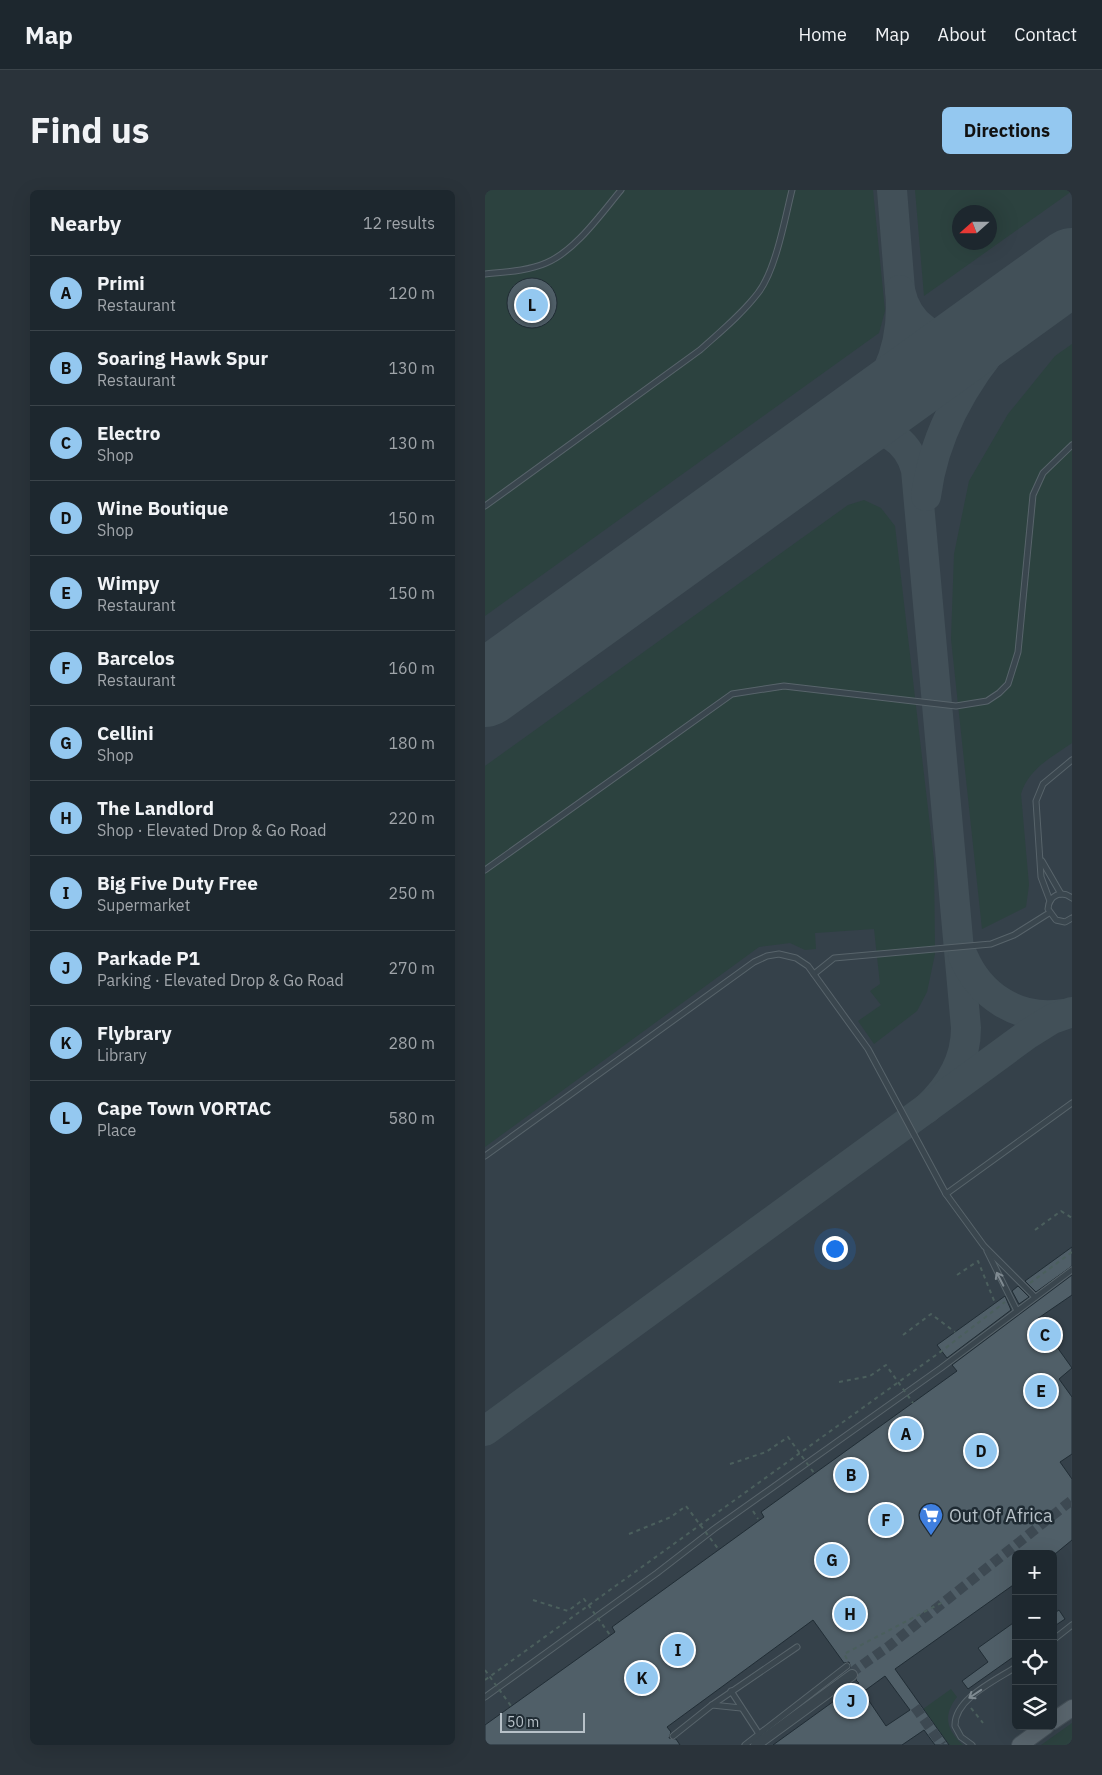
<!DOCTYPE html>
<html lang="en">
<head>
<meta charset="utf-8">
<style>
	:root { --surface:#1d272e; --page:#2a333a; --text:#f1f3f6; --muted:#a0a5aa; --line:#3b444a; --accent:#94c8f0 }
	body { margin:0; font-family:"IBM Plex Sans",sans-serif; background:var(--page); color:var(--text) }
	.controls { position:absolute; right:15px; bottom:15px; display:grid; overflow:hidden; border-radius:8px; box-shadow:0 5px 20px #0002 }
	.controls button { width:45px; height:45px; display:grid; place-items:center; padding:0; border:0; border-bottom:1px solid var(--line); background:var(--surface); color:var(--text); font:25px sans-serif }
	.compass { position:absolute; left:467px; top:15px; width:45px; height:45px; border-radius:50%; background:var(--surface); box-shadow:0 5px 20px #0002; rotate:249deg }
	.scale { position:absolute; left:15px; bottom:12px; width:85px; box-sizing:border-box; padding-left:5px; border:2px solid #b7c1c8; border-top:0; font-size:14px; line-height:18px; white-space:nowrap; color:#b7c1c8; -webkit-text-stroke:4px #1f2b33; paint-order:stroke }
	.you { position:absolute; left:349px; top:1058px; width:18px; height:18px; margin:-12px; border:4px solid #fff; border-radius:50%; background:#1a73e8; box-shadow:0 0 0 8px #1a73e833 }
	.badge { display:grid; place-items:center; width:32px; height:32px; border-radius:50%; background:var(--accent); color:#111; font-size:16px; font-weight:700 }
	.pin { position:absolute; translate:-50% -50%; border:2px solid #fff; box-shadow:0 1px 5px #0006 }
	.list { margin:0; padding:0; list-style:none }
	h2 { display:flex; justify-content:space-between; align-items:center; height:65px; margin:0; padding:0 20px; font-size:21px }
	h2 small { font-size:16px; font-weight:400; color:var(--muted) }
	.list li { display:grid; grid-template-columns:32px 1fr auto; gap:15px; align-items:center; box-sizing:border-box; height:75px; padding:0 20px; border-top:1px solid var(--line) }
	.list b { display:block; font-size:19px; white-space:nowrap }
	.list p { margin:0; font-size:16px; white-space:nowrap; color:var(--muted) }
	.list em { font-size:16px; font-style:normal; color:var(--muted) }
	.icon { flex:none; width:28px; height:28px; fill:none; stroke:currentColor; stroke-width:2; stroke-linecap:round; stroke-linejoin:round }
	.map { position:relative; flex:none; width:587px; height:1555px; overflow:hidden; border-radius:8px }
	header { display:flex; align-items:center; gap:30px; box-sizing:border-box; height:70px; padding:0 25px; background:var(--surface); border-bottom:1px solid var(--line) }
	header strong { font-size:24px }
	nav { display:flex; gap:28px; margin-inline-start:auto; font-size:18px }
	.intro { display:flex; align-items:center; justify-content:space-between; box-sizing:border-box; height:120px; padding:0 30px }
	h1 { margin:0; font-size:35px }
	.button { padding:12px 22px; border-radius:8px; background:var(--accent); color:#111; font-size:18px; font-weight:700 }
	main { display:flex; gap:30px; padding:0 30px }
	aside { flex:1; background:var(--surface); border-radius:8px; box-shadow:0 5px 20px #0002 }
	.map>svg:first-child { display:block }
</style>
</head>
<body>
<header>
<strong>Map</strong>
<nav><a>Home</a><a>Map</a><a>About</a><a>Contact</a></nav>
</header>
<div class="intro"><h1>Find us</h1><a class="button">Directions</a></div>
<main>
<aside>
<h2>Nearby<small>12 results</small></h2>
<ul class="list">
<li><span class="badge">A</span><div><b>Primi</b><p>Restaurant</p></div><em>120 m</em></li>
<li><span class="badge">B</span><div><b>Soaring Hawk Spur</b><p>Restaurant</p></div><em>130 m</em></li>
<li><span class="badge">C</span><div><b>Electro</b><p>Shop</p></div><em>130 m</em></li>
<li><span class="badge">D</span><div><b>Wine Boutique</b><p>Shop</p></div><em>150 m</em></li>
<li><span class="badge">E</span><div><b>Wimpy</b><p>Restaurant</p></div><em>150 m</em></li>
<li><span class="badge">F</span><div><b>Barcelos</b><p>Restaurant</p></div><em>160 m</em></li>
<li><span class="badge">G</span><div><b>Cellini</b><p>Shop</p></div><em>180 m</em></li>
<li><span class="badge">H</span><div><b>The Landlord</b><p>Shop · Elevated Drop &amp; Go Road</p></div><em>220 m</em></li>
<li><span class="badge">I</span><div><b>Big Five Duty Free</b><p>Supermarket</p></div><em>250 m</em></li>
<li><span class="badge">J</span><div><b>Parkade P1</b><p>Parking · Elevated Drop &amp; Go Road</p></div><em>270 m</em></li>
<li><span class="badge">K</span><div><b>Flybrary</b><p>Library</p></div><em>280 m</em></li>
<li><span class="badge">L</span><div><b>Cape Town VORTAC</b><p>Place</p></div><em>580 m</em></li>
</ul>
</aside>
<div class="map">
<svg width="587" height="1555" viewBox="0 0 587 1555">
	<rect width="100%" height="100%" fill="#27343d"/>
	<path fill="#35414a" fill-rule="evenodd" d="M0,0H587V1555H0ZM474,22H504V52H474ZM531,1364H568V1536H531Z"/>
	<g fill="#2c423f" fill-rule="evenodd">
		<path d="M0,0H388L400,121L394,143L0,426Z"/>
		<path d="M430,0H587V1L439,106ZM504,22V52H474V22Z"/>
		<path d="M587,154V553C566,568 544,578 536,604L544,695L541,717L497,739L466,449L469,364L484,291L523,224L570,166Z"/>
		<path d="M379,310L396,318L410,336L449,670L450,764L442,802L432,821L389,854L373,831L396,815L385,801L395,794L389,739L330,743L331,759L320,760L305,753L274,757L0,957V576L363,315Z"/>
		<path d="M466,1499L472,1507C458,1525 461,1539 478,1555H464L438,1519Z"/>
		<path d="M587,1533V1554L585,1555H556Z"/>
	</g>
	<g fill="none" stroke-linecap="round" stroke-linejoin="round">
		<g stroke="#425058" stroke-width="30">
			<path d="M407,0L415,100"/>
			<path d="M349,246C397,211 421,159 415,100C422,133 451,158 486,145C499,140 510,130 521,122C543,106 565,91 587,75"/>
			<path d="M310,276C339,257 371,225 407,246C420,254 427,265 431,280L481,838C481,871 465,897 441,919"/>
			<path d="M441,306C450,236 489,175 538,125"/>
			<path d="M478,766C495,806 533,831 578,824"/>
			<path d="M0,1241L543,844L567,829L587,822"/>
		</g>
		<path stroke="#425058" stroke-width="76" d="M0,499L587,76"/>
	</g>
	<g fill="#505f68" stroke="#212d35" fill-rule="evenodd">
		<circle cx="47" cy="113" r="25"/>
		<path d="M587,1057V1076L551,1102L540,1091Z"/>
		<path d="M587,1085V1105L552,1129L587,1178L574,1189L587,1207V1264L575,1272L587,1289V1350L570,1364H531V1393L410,1479L464,1555H450L439,1540L417,1555H288L374,1493L371,1490L373,1481L366,1478L364,1472L359,1473L328,1430L182,1537L186,1542L184,1548L191,1549L195,1555H0V1535L130,1442L127,1437L279,1327L276,1322L472,1181L467,1175ZM400,1486L425,1520L401,1536L378,1502Z"/>
		<path d="M533,1096L544,1107L534,1114L527,1101Z"/>
		<path d="M520,1106L526,1120L462,1168L452,1155Z"/>
		<path d="M574,1420L580,1429L568,1437V1424Z"/>
		<path d="M531,1431V1465L483,1499L477,1491L503,1472L493,1458Z"/>
	</g>
	<g fill="none" stroke-linecap="round" stroke-linejoin="round">
		<g stroke="#3d4952" stroke-width="10" stroke-dasharray="10 5" stroke-linecap="butt">
			<path d="M367,1485L370,1480L404,1456L587,1310"/>
			<path d="M430,1517L457,1555"/>
		</g>
		<g stroke="#58646b" stroke-width="7">
			<g id="lane">
				<path d="M0,84C19,82 43,81 61,73C90,61 116,24 136,0"/>
				<path d="M0,316L215,160C235,142 257,124 273,103C291,80 300,28 307,0"/>
				<path d="M557,671L576,704"/>
				<path d="M0,680L247,504L299,496L471,516L502,511L514,503L523,494L533,462L548,305L558,283L587,255"/>
				<path d="M587,708C576,700 564,705 563,719L571,730L580,732L587,728"/>
				<path d="M565,711L556,687L551,611L558,594L587,570"/>
				<path d="M329,784L349,768L506,754L529,745L564,723"/>
				<path d="M0,966L269,772L282,766L294,764L311,768L323,776L383,859L461,1004L499,1056L550,1107"/>
				<path d="M461,1004L587,913"/>
				<path d="M502,1061L532,1121"/>
				<path d="M568,1450L587,1435"/>
				<path d="M246,1501L274,1544"/>
				<path d="M0,1507L172,1383L229,1339L456,1178L587,1080"/>
				<path d="M227,1515L256,1518"/>
				<path d="M188,1546L227,1515L312,1457"/>
				<path d="M260,1555L362,1476"/>
				<path d="M487,1555L476,1547L470,1536C469,1509 511,1490 531,1477"/>
			</g>
		</g>
		<g stroke="#58646b" stroke-width="12">
			<path id="street" d="M271,1555L367,1485"/>
		</g>
		<g stroke="#444f57" stroke-width="18">
			<g id="primary">
				<path d="M568,1531L587,1518"/>
				<path d="M535,1555L561,1536"/>
			</g>
		</g>
		<g stroke="#4b5f5d" stroke-width="2" stroke-dasharray="4 4" stroke-linecap="butt">
			<path d="M550,1040L576,1021L587,1028"/>
			<path d="M472,1085L493,1071L510,1113"/>
			<path d="M545,1093L587,1062"/>
			<path d="M418,1145L446,1124L470,1142"/>
			<path d="M268,1321L273,1329"/>
			<path d="M362,1469L359,1464L458,1412"/>
			<path d="M0,1490L458,1160L520,1112"/>
			<path d="M486,1518L498,1533"/>
		</g>
		<use href="#lane" stroke="#3a464e" stroke-width="5"/>
		<use href="#street" stroke="#3a464e" stroke-width="10"/>
		<use href="#primary" stroke="#59656d" stroke-width="16"/>
		<g stroke="#4b5f5d" stroke-width="2" stroke-dasharray="4 4" stroke-linecap="butt">
			<path d="M354,1192L385,1186L401,1175L428,1213"/>
			<path d="M245,1274L281,1262L303,1247L329,1283"/>
			<path d="M144,1344L186,1327L201,1316L234,1360"/>
			<path d="M48,1410L83,1421L99,1409L125,1445"/>
			<path d="M0,1480L26,1516"/>
		</g>
	</g>
	<defs><path id="oneway-shaft" d="M-6 0H5M1.5-3L5.5 0L1.5 3" fill="none" stroke-width="1.6" stroke-linecap="round" stroke-linejoin="round" transform="scale(1.25)"/></defs>
	<g stroke="#7f8a91">
		<use href="#oneway-shaft" transform="translate(515 1089) rotate(-117)"/>
		<use href="#oneway-shaft" transform="translate(490 1504) rotate(146)"/>
	</g>
	<defs>
		<g id="supermarket-pin" transform="scale(1.25)"><path d="M0 17L-7.5 6A9.5 9.5 0 1 1 7.5 6Z" fill="#3f7fe0" stroke="#1f2b33"/><path d="M-6-5.5h2.5l.6 2H6L4.5 2H-2.5L-4.4-4H-6ZM-1.5 3.2a1.3 1.3 0 1 0 .1 0ZM3 3.2a1.3 1.3 0 1 0 .1 0Z" fill="#fff"/></g>
	</defs>
	<g fill-rule="evenodd">
		<use href="#supermarket-pin" x="446" y="1325"/>
	</g>
	<g text-anchor="middle" dominant-baseline="central" stroke-width="5" stroke-linejoin="round" paint-order="stroke">
		<g font-size="18" fill="#b7c1c8" stroke="#1f2b33" text-anchor="start">
			<text x="464" y="1325">Out Of Africa</text>
		</g>
	</g>
</svg>
<div class="controls">
<button>+</button>
<button>−</button>
<button><svg class="icon" aria-label="locate" viewBox="0 0 24 24"><circle cx="12" cy="12" r="6"/><path d="M12 2v4M12 18v4M2 12h4M18 12h4"/></svg></button>
<button><svg class="icon" aria-label="layers" viewBox="0 0 24 24"><path d="M12 4l9 5-9 5-9-5zM3 14l9 5 9-5"/></svg></button>
</div>
<svg class="compass" viewBox="-18 -18 36 36"><path d="M0-13l5 13h-10z" fill="#e53935"/><path d="M0 13l5-13h-10z" fill="#a0a5aa"/></svg>
<div class="scale">50 m</div>
<div class="you"></div>
<div class="pin badge" style="left:421px;top:1244px">A</div>
<div class="pin badge" style="left:366px;top:1285px">B</div>
<div class="pin badge" style="left:560px;top:1145px">C</div>
<div class="pin badge" style="left:496px;top:1261px">D</div>
<div class="pin badge" style="left:556px;top:1201px">E</div>
<div class="pin badge" style="left:401px;top:1330px">F</div>
<div class="pin badge" style="left:347px;top:1370px">G</div>
<div class="pin badge" style="left:365px;top:1424px">H</div>
<div class="pin badge" style="left:193px;top:1460px">I</div>
<div class="pin badge" style="left:366px;top:1511px">J</div>
<div class="pin badge" style="left:157px;top:1488px">K</div>
<div class="pin badge" style="left:47px;top:115px">L</div>
</div>
</main>
</body>
</html>
